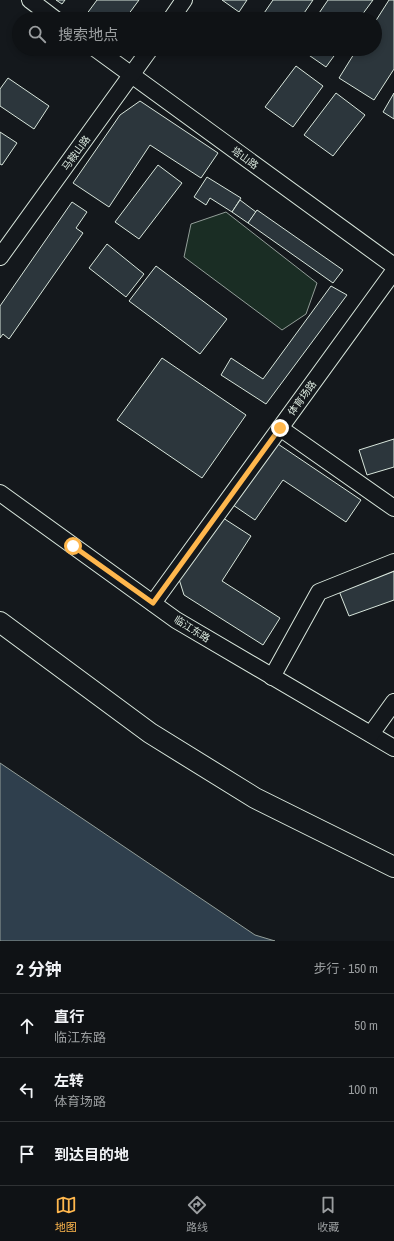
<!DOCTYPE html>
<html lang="zh">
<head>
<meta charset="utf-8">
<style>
	:root { --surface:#0f1215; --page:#181b1e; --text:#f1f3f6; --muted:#9b9ea0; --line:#2f3234; --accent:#ffb74d }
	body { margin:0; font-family:"Archivo Narrow","Noto Sans SC",sans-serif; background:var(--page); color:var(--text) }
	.stop { position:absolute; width:12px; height:12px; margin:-9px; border:3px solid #ffb74d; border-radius:50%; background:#fff }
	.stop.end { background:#ffb74d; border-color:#fff; box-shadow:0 1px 4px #0008 }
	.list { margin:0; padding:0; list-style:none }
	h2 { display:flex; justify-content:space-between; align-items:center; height:52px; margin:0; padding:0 16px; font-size:17px }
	h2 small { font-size:13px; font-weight:400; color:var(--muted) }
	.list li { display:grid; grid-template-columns:26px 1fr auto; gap:12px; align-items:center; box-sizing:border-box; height:64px; padding:0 16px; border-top:1px solid var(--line) }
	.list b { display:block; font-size:15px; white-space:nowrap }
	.list p { margin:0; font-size:13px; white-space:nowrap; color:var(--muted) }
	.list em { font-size:13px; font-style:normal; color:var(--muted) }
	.icon { flex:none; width:22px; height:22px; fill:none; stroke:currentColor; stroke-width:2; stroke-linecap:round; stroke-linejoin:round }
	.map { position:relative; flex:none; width:394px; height:941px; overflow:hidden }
	.search { position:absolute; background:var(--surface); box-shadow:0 2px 6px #0003; left:12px; right:12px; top:12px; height:44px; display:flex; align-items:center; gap:10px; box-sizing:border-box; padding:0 14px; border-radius:22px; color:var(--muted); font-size:15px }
	.sheet { height:244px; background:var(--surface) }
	nav { display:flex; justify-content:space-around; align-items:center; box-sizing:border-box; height:56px; border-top:1px solid var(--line); background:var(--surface); font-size:11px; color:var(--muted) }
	nav a { display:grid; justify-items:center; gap:2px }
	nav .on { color:var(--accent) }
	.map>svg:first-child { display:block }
</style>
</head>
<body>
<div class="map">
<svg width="394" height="941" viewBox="0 0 394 941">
	<rect width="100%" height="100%" fill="#14181c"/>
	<path fill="#1a2d24" stroke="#939e99" d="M226,212L317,283L306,314L282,330L184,257L191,224Z"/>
	<path fill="#2f3f4d" stroke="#939e99" d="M0,763L255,935L275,941H0Z"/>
	<g fill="#2c363c" stroke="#d8e6dc">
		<path d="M56,0H65L62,4Z"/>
		<path d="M97,0H139L125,19H83Z"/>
		<path d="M222,0H247L239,12Z"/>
		<path d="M273,0H313L300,19H260Z"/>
		<path d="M328,0H373L359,19H315Z"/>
		<path d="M389,0H394V69L374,100L339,78L357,49H375V22Z"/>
		<path d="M300,49H339L326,67Z"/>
		<path d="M296,66L323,86L293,127L265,107Z"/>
		<path d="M8,78L49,106L34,129L0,106V89Z"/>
		<path d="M336,93L365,115L333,156L304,135Z"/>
		<path d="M394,93V119L383,112Z"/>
		<path d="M140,101L218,153L201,178L150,145L109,207L73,183L120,115Z"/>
		<path d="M0,132L17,143L2,165L0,164Z"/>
		<path d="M158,165L182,183L139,239L115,222Z"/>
		<path d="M207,177L241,198L232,212L210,198L206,205L194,197Z"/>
		<path d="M240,200L256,212L248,223L232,212Z"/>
		<path d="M72,202L87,212L76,228L83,233L9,339L3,334L0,338V306Z"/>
		<path d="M257,210L343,270L333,283L248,223Z"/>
		<path d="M107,244L144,274L126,297L89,268Z"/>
		<path d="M156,266L227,319L200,354L129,301Z"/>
		<path d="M331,286L347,295L266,404L221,375L231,358L263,379Z"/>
		<path d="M162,358L246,415L202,478L117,420Z"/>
		<path d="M394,439V467L367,475L359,450Z"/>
		<path d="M275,442L361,500L346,522L283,480L255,520L233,505Z"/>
		<path d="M220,516L251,536L222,581L280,618L263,645L184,595L179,579Z"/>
		<path d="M394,571V600L349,616L339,591Z"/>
	</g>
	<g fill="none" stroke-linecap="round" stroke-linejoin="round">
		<g stroke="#d8e6dc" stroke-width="18">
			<g id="minor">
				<path d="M30,0L55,19"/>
				<path d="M171,19L184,0"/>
				<path d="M96,49L394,266"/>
				<path d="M0,257L150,49"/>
				<path d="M280,428L394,508"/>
				<path d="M0,493L176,620L394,748"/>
				<path d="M153,603L394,271"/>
				<path d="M272,677L319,592L394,562"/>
				<path d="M371,734L394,702"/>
			</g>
		</g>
		<g stroke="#d8e6dc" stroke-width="22">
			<path id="major" d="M0,622L150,733L255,798L394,867"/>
		</g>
		<use href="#minor" stroke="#14181c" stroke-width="16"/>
		<use href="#major" stroke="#14181c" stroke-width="20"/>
	</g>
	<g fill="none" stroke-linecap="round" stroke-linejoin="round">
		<path stroke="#ffb74d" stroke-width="5" d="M73,546L153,603L280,428"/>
	</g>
	<g text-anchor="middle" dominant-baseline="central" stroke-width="3" stroke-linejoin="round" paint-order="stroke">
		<g font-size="10" fill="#d8e6dc" stroke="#14181c">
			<text transform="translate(76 153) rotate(-54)">马鞍山路</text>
			<text transform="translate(245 158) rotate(36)">塔山路</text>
			<text transform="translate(302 398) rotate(-54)">体育场路</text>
			<text transform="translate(192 629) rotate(32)">临江东路</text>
		</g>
	</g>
</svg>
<div class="stop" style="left:73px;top:546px"></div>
<div class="stop end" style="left:280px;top:428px"></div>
<div class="search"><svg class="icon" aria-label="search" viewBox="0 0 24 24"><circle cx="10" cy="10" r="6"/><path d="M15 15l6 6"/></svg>搜索地点</div>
</div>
<section class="sheet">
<h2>2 分钟<small>步行 · 150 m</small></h2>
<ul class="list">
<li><svg class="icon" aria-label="ahead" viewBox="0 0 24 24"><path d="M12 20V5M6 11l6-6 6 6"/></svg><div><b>直行</b><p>临江东路</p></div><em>50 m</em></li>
<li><svg class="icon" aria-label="left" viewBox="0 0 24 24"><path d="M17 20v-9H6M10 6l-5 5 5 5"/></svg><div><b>左转</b><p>体育场路</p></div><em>100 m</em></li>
<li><svg class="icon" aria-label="arrive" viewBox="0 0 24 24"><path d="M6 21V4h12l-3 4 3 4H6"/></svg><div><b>到达目的地</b></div></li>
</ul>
</section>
<nav>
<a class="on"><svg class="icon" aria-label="map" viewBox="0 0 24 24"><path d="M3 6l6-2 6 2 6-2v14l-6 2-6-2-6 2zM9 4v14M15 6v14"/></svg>地图</a>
<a><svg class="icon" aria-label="directions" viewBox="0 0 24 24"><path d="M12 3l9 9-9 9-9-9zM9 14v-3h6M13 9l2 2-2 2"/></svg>路线</a>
<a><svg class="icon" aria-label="saved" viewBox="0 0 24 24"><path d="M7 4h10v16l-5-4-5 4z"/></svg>收藏</a>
</nav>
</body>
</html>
